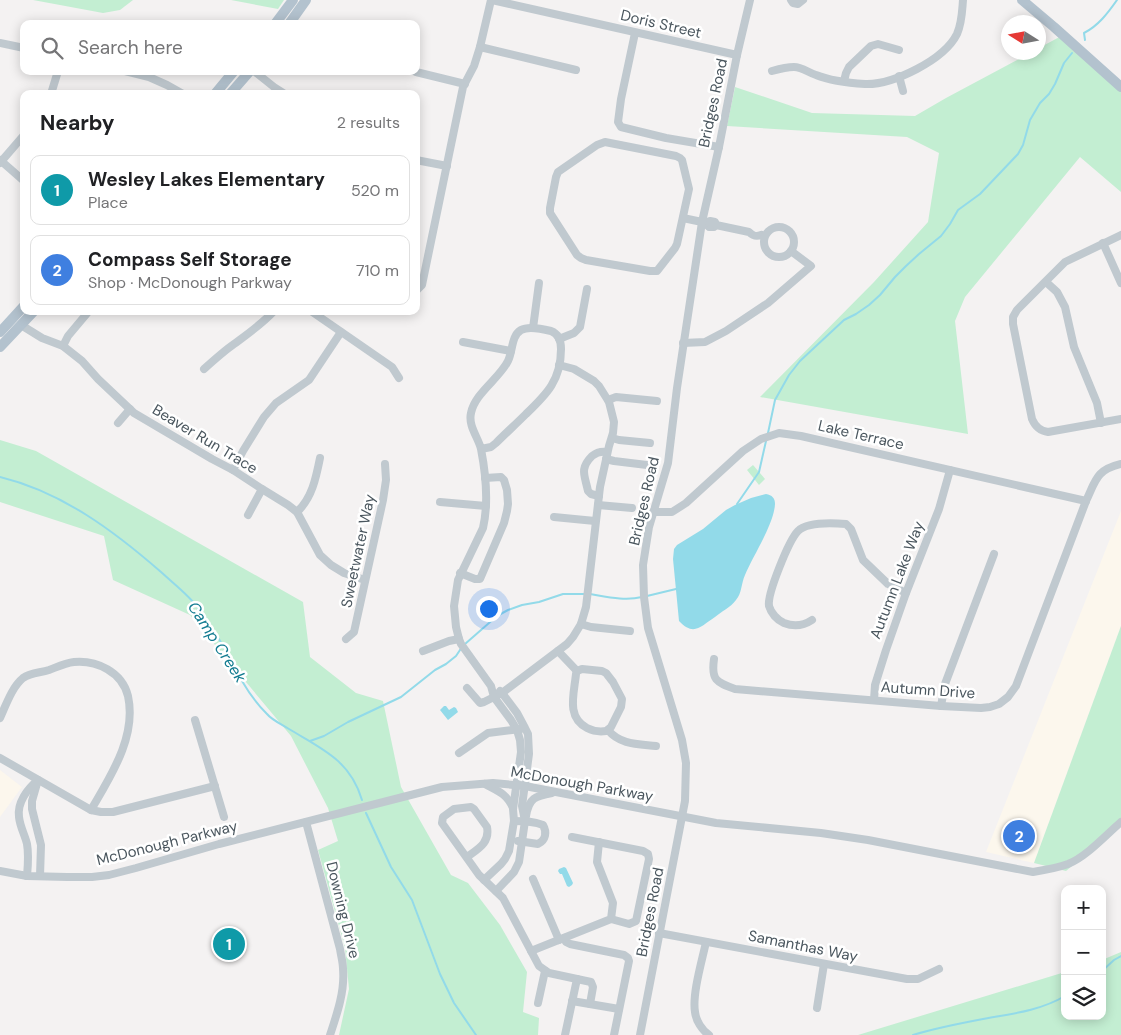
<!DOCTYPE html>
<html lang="en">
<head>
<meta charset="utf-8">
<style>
	:root { --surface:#fff; --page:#f6f6f6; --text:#202124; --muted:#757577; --line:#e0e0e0; --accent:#227cdd }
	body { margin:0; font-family:"DM Sans",sans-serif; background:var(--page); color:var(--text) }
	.controls { position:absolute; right:15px; bottom:15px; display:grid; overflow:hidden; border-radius:10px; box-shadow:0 2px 12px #0003 }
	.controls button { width:45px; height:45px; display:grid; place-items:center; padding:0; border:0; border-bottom:1px solid var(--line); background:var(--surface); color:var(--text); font:25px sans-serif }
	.compass { position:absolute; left:1001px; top:15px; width:45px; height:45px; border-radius:50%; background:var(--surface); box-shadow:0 2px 12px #0003; rotate:281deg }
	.you { position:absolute; left:488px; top:608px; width:18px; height:18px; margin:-12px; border:4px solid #fff; border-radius:50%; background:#1a73e8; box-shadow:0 0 0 8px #1a73e833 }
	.badge { display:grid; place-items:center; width:32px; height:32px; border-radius:50%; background:var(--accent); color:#fff; font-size:16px; font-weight:700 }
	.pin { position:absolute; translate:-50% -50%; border:2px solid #fff; box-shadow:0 1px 5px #0006 }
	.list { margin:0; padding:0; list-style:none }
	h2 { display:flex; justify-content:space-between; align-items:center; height:65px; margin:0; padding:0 20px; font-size:21px }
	h2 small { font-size:16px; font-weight:400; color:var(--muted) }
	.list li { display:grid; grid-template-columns:32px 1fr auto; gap:15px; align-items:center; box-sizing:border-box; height:70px; margin:0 10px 10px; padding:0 10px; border:1px solid var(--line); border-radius:10px }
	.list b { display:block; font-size:19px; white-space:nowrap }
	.list p { margin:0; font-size:16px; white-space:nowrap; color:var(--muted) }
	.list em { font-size:16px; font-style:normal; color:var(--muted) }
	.icon { flex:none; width:28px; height:28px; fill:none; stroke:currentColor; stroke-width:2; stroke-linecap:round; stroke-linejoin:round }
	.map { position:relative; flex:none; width:1121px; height:1035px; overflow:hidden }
	.search { position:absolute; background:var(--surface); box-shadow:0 2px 12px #0003; left:20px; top:20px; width:400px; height:55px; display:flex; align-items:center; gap:12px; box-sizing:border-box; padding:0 18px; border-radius:10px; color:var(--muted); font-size:19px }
	.panel { position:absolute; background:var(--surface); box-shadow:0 2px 12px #0003; left:20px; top:90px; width:400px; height:225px; border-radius:10px }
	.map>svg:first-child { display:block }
</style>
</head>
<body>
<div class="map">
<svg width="1121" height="1035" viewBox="0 0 1121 1035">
	<rect width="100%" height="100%" fill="#f4f2f2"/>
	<g fill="#fcf7ed">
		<path d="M1121,511V626L1034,863L986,852Z"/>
		<path d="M0,770L22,787L0,817Z"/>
	</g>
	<g fill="#c3eed2">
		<path d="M33,0H133L120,10L103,13Z"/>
		<path d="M231,0H284L278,9Z"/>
		<path d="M1065,34L1121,86V192L1080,157L965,297L955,321L968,434L760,397L874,282L928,222L939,153L907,137L727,126L735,87L812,113L915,116L946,98L1030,53L1038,52L1039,48Z"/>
		<path d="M0,440L36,451L303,602L310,657L356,693L383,701L401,787L451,875L468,883L500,925L527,972L523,1012L539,1018L538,1035H339L349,989L345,948L318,850L338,841L328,808L291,736L190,615L113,580L104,536L0,502Z"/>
		<path d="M753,465L765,479L759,485L747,470Z"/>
		<path d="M1121,626V824L1066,871L1034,863Z"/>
		<path d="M1121,952V1035H858L1065,972V1016H1102V960Z"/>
	</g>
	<g fill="#92dae9">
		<path d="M766,494C772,495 775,498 775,504C774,524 753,556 745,575C741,584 742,593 736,600C730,608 722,611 715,617C701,626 694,637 679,621L673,559L674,549L677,545L703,529L726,510L735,505L751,498Z"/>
		<path d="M444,706H446L449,710L454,707L456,708L458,712L448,720L440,710Z"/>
		<path d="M564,867L566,868L573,883L572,885L569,887L567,886L562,874H560L558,871L559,869Z"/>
	</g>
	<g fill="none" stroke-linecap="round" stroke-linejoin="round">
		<g stroke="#92dae9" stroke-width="2">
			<path d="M1085,40L1084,33C1098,26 1108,13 1117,0"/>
			<path d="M768,433L775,400L789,375L800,361L844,320L856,314L869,305L880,295L895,277L906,266L919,254L941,236L950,224L958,210L980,194L1018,154L1023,145L1030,120L1040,103L1049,94L1055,84L1064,63L1072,53"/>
			<path d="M0,477C62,492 114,531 161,572C174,584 189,595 199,609C209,622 218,637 226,651C232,660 236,671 242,681C249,693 257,704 267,714C272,720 281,724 289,729C322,749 350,760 362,800"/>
			<path d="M737,504L759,472L766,441"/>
			<path d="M590,594C608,597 625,601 642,597"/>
			<path d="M647,596L676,589"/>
			<path d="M465,644L497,616L508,610L522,605L539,602L563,594H586"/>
			<path d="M310,741L324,736L348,722L401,697L435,670L446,664L456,656L462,647"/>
			<path d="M366,813L391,867L412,900L440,974L454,1003L476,1035"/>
			<path d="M1102,971L1114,960L1121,956"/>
			<path d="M913,1035C939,1027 967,1022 994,1017C1018,1013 1043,1009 1065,996"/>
		</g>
		<g stroke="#c0c9cf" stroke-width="8">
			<path d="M492,0L737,55"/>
			<path d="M791,0L793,3L798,4L803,0"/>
			<path d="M635,33L621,99L618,122L621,127L666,138L719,147"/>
			<path d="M0,43L24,48"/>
			<path d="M480,47L576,70"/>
			<path d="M125,71L149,77L167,85L183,94"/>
			<path d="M254,71L274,87L285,94"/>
			<path d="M772,71C779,69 787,67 794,67C802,67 809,73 816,75C831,81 849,83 865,84C893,85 944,60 957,34C962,23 962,12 963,0"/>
			<path d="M416,72L465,84"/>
			<path d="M899,76L903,91"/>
			<path d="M844,81L846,73L849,67L871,46L878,44L899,50"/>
			<path d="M51,94L58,71"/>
			<path d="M605,142L676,156L680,158L682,160L689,189L677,244L675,248L657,271H650L586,260L581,258L577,255L550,213V208L556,177L558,172L597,145Z"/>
			<path d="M0,160L24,181"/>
			<path d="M416,160L447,166"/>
			<path d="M0,163L24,135"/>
			<path d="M683,218L702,222L705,223L709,227H714L716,225"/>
			<path d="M705,223L710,221L715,222L716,225L749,232C753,236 756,237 761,235"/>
			<circle cx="779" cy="242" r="15"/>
			<path d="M1121,235L1065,262L1017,310L1013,317V324L1032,419C1035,426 1040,431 1048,432L1121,419"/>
			<path d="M1103,243L1121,283"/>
			<path d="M1046,282L1057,292L1065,307L1074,347L1097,403L1101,423"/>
			<path d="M416,291L422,285L463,87L474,66L480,47L491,0"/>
			<path d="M311,311L392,367L399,378"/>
			<path d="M21,325L42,338L63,346L82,361L98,379L134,413L212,459L233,470L262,489L288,505L297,512L320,555L331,565L344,573L365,580"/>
			<path d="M533,328L539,283"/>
			<path d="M559,339L574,333L580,327L587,289"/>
			<path d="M463,342L511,351"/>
			<path d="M683,343L705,342L726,331L768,303L811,266L791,251"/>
			<path d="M63,346L68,336L89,311"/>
			<path d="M204,369C214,360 224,351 234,344C249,333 262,324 274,311"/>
			<path d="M608,400L616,397L657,401"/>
			<path d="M118,423L130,409"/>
			<path d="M612,438L619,440L650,443"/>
			<path d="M481,449C478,437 468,426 471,413C475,393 499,379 508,361C513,351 511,336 521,330C528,326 543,329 551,331C559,334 561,341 561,349C561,380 547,394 526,414C516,424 506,433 496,443L491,447L481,449C486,475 489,502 483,528L458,580L454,606L456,627L459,639L461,644L491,686L494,697L511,720L517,730L520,740L521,752L513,809L514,821L509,851L505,859L501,864L484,880"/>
			<path d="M606,459L614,461L647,465"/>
			<path d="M233,470L243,451L264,417L276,403L309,380L341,332"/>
			<path d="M599,496L591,494L588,491C585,476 579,469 592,456C597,452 601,451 607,452"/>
			<path d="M440,502L486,506"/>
			<path d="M598,505L632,508"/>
			<path d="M297,512C312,498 316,478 320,458"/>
			<path d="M653,512H672L686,503L743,451L761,439L779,433L801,436L1086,501"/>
			<path d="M248,515L262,489"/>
			<path d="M554,517L595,521"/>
			<path d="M460,573L475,579H480L504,523L507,511L508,504L507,490L504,480L501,477L485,478"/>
			<path d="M812,620C803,626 794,627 784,623C777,620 771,613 769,606C767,594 789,540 798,531C807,522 833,523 846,524L851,529L863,560L888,584L906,593"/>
			<path d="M581,624L591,627L630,631"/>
			<path d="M346,639L354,632L383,500L386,480L385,464"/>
			<path d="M423,651L449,641L459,639"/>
			<path d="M558,651L577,671"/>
			<path d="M714,659C711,680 716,682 735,689L941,706L981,708L990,707L999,704L1008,697L1016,686L1086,501C1096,480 1096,470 1121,464"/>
			<path d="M582,669L602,671L606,673L613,682L622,699L621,707L611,727L606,731C600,732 593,731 587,728C566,717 574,694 576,674L577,671Z"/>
			<path d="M467,688L480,703L484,702L502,693L567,644L573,637L581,624L586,607L600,487L609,446L613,433L614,422L609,402L599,386L594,381L574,369L559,365"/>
			<path d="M874,700L875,685L886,650L906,593L939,509L950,470"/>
			<path d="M941,706L945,684L994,554"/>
			<path d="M0,718C6,705 12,687 23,678C31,672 40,673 49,670C57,667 65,663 74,662C97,660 122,672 128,696C137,737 110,777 91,810"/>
			<path d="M195,720L224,817"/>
			<path d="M608,730C620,745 639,744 656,746"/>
			<path d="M459,753L488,733L521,729"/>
			<path d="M0,758L91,810L101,812H113L215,786"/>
			<path d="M38,780L32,801V809L41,845L40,876"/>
			<path d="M485,784C498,791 507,794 513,808"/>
			<path d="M526,816C529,798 535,796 552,793"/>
			<path d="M514,821C524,821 533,821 543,825C547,832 546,840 538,844L518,841"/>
			<path d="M306,822L340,949C341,956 343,962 343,969C345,991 337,1014 330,1035"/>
			<path d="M572,837L643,851L648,854L649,859L636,921L629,924L611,919"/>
			<path d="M467,857C478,849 490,843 487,827L474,809L471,807L454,809L443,817L442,823L479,875L503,898L539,966L549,973L591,982L593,987L590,1004"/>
			<path d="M0,871L27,876L67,877H92L109,875L136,868L219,844L442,787L493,783L525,786L716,823L821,833L868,840L1033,872C1045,870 1057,868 1068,864C1086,857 1106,835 1121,822"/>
			<path d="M27,876C28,865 29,855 27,844C25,835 20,827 19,817C17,803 27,789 38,780"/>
			<path d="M533,879L559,940"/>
			<path d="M496,891L514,872L519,862L525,821L522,806L529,754L528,734L525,728L517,713L502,693L500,691"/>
			<path d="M659,933L907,979H918L939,969"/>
			<path d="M564,938L566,942L570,944L624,955L628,958L629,961L614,1035"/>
			<path d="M706,942C702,961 692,994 695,1012C696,1021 702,1030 709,1035"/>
			<path d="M531,951L611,919L613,903L597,862L599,842"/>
			<path d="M572,1001L619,1009"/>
			<path d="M538,1003L545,971"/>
			<path d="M817,1008L824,964"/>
			<path d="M565,1035L577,979"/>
			<path d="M640,1035L685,801L686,763L682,740L648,628L644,597L643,565L649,527L668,463L677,388L702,222L719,147L737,55L750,0"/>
		</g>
		<g stroke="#b3c2ce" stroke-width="10">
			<path d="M1022,0L1054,27L1121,87"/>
			<path d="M275,24L293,0"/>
			<path d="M289,24L306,0"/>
			<path d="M215,94L234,71"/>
			<path d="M230,94L250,71"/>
			<path d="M0,332L24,306"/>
			<path d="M0,347L34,311"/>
		</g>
	</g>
	<g text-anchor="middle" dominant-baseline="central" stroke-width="5" stroke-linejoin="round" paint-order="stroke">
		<g font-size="15" fill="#4a565e" stroke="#fff">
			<text transform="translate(661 24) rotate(13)">Doris Street</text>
			<text transform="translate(713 103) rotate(-78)">Bridges Road</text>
			<text transform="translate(861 435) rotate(13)">Lake Terrace</text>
			<text transform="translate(205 439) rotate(31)">Beaver Run Trace</text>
			<text transform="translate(644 501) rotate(-77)">Bridges Road</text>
			<text transform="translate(358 551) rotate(-78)">Sweetwater Way</text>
			<text transform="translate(897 580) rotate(-69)">Autumn Lake Way</text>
			<text transform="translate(928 690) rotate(4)">Autumn Drive</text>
			<text transform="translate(582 784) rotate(10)">McDonough Parkway</text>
			<text transform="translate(167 843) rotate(-14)">McDonough Parkway</text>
			<text transform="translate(343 910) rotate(76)">Downing Drive</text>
			<text transform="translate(650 912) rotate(-79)">Bridges Road</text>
			<text transform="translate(803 946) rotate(11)">Samanthas Way</text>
		</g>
		<g font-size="16" font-style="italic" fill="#137c91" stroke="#fff">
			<text transform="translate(217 642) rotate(57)">Camp Creek</text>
		</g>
	</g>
</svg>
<div class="controls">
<button>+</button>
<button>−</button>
<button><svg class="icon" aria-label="layers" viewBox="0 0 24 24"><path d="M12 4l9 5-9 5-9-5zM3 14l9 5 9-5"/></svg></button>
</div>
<svg class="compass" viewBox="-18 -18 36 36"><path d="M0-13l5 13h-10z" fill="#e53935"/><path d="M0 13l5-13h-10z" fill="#757577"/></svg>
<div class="you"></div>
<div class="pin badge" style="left:229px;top:944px;background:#0f9aa8">1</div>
<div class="pin badge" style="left:1019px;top:836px;background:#3f7fe0">2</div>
<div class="search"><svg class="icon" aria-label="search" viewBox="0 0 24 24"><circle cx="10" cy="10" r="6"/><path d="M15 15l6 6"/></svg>Search here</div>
<section class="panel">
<h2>Nearby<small>2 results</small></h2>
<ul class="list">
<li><span class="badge" style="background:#0f9aa8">1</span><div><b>Wesley Lakes Elementary</b><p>Place</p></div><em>520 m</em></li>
<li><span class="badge" style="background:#3f7fe0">2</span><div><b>Compass Self Storage</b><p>Shop · McDonough Parkway</p></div><em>710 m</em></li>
</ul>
</section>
</div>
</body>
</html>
